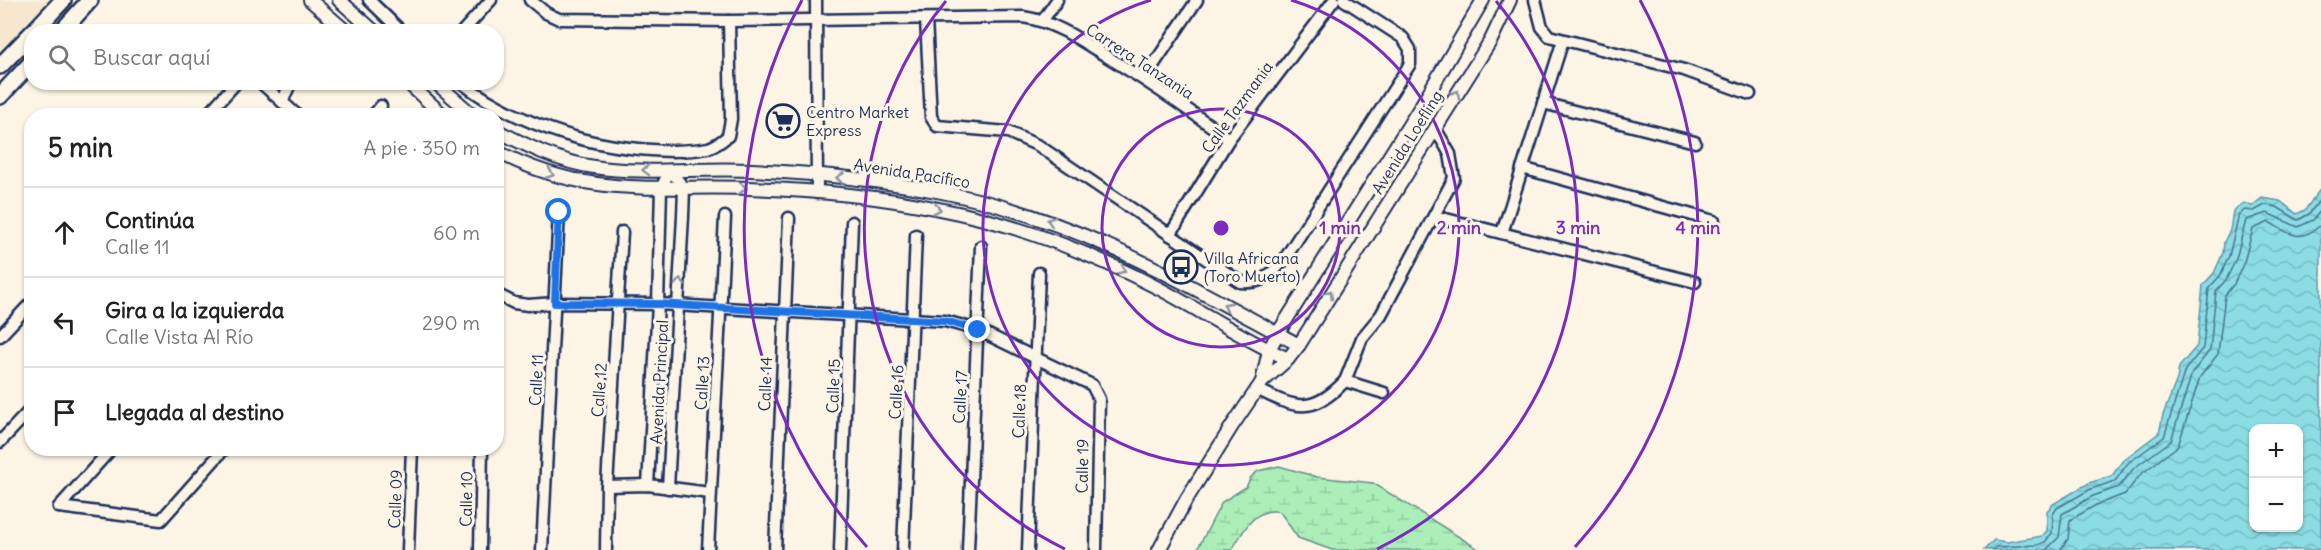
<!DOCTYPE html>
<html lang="es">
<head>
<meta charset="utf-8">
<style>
	:root { --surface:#fff; --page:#f2f2f2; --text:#222; --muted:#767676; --line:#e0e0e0 }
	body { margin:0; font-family:Delius,sans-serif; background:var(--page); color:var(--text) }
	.controls { position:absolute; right:18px; bottom:18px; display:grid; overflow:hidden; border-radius:12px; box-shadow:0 2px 4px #0004 }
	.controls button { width:54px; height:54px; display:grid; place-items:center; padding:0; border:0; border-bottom:2px solid var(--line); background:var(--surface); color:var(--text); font:30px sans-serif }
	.stop { position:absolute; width:18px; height:18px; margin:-14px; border:4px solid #1a73e8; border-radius:50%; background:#fff }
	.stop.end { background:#1a73e8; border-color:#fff; box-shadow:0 2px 6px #0008 }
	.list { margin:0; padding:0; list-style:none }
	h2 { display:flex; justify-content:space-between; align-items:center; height:78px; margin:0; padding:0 24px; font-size:26px }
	h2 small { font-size:20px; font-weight:400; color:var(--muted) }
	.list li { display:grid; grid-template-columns:39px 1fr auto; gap:18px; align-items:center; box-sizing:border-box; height:90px; padding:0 24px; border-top:2px solid var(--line) }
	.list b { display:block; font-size:22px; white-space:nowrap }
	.list p { margin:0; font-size:20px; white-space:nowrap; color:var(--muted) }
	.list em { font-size:20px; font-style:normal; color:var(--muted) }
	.icon { flex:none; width:33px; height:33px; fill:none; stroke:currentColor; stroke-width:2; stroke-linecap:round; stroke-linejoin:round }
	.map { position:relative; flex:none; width:2321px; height:550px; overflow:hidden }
	.search { position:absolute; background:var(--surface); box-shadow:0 2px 4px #0004; left:24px; top:24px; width:480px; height:66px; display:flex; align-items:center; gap:15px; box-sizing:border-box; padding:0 21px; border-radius:24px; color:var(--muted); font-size:22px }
	.panel { position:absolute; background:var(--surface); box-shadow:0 2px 4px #0004; left:24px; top:108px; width:480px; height:348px; border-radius:24px }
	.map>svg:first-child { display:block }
</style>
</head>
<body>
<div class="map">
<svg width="2321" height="550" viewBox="0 0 2321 550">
	<defs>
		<pattern id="wetland-marsh" width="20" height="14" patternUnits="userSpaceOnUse" patternTransform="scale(1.5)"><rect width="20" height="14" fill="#aceeb8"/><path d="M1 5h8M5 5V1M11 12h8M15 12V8" fill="none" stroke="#93cca1"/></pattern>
		<pattern id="water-waves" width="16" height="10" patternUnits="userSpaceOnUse" patternTransform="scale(1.5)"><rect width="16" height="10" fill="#8bdce3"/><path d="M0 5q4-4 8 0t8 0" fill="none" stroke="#77bdc5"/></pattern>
	</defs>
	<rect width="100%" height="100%" fill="#fcf5e5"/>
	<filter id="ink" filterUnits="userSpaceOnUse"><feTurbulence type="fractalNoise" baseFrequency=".0167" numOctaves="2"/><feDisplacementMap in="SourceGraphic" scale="12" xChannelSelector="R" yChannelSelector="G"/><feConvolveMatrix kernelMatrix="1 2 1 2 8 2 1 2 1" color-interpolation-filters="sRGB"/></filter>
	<g filter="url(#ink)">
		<path fill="#f6e7ce" d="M0,0H53L0,55Z"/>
		<path fill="url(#wetland-marsh)" stroke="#648e8b" stroke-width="1.5" d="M1279,466L1317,477L1373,483L1480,550H1332L1298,538L1280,512C1255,506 1243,531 1232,550H1197L1222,502L1246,487L1251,477L1258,471Z"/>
		<path fill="url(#water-waves)" stroke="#5e97ae" stroke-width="1.5" fill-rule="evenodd" d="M2321,188V550H1984L1994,540L2007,542L2042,536L2047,531V511L2053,504L2089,483L2112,476L2123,460L2159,433L2163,415L2177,379L2179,367L2197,346L2203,285L2214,273L2223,253L2224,242L2230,230L2233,211L2244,203L2252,206L2262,198L2280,201L2297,214L2305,210ZM2254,428H2298V528H2254Z"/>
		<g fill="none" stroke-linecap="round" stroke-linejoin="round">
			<g stroke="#487493" stroke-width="1.5">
				<path d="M1992,550L1996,547L2038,545L2045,542L2052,533L2053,514L2057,508L2091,489L2115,481L2128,463L2164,437L2185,370L2203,348L2209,288L2220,276L2229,256L2239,214L2245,210L2254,211L2265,205L2277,207L2298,220L2309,214L2321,198"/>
				<path d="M2046,550L2059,537L2062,514L2093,496L2119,487L2134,468L2171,441L2192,373L2210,350L2216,291L2226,280L2236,259L2246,220L2267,213L2298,227L2313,220L2321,210"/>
				<path d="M2060,550L2068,539L2070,520L2096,505L2125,494L2141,474L2178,446L2200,377L2218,354L2225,295L2234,284L2244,262L2253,229L2269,222C2290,234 2298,244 2321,225"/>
			</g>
			<g stroke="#1b2f5e" stroke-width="15">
				<g id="minor">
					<path d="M369,0L402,32"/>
					<path d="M530,0L546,13L559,19L729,21L1023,17C1055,22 1079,39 1106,56C1149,82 1189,110 1229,139"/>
					<path d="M816,0L817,193"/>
					<path d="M1535,0L1542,27L1549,36L1684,70L1750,94"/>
					<path d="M926,19L931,117L937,126L1008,132L1039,146L1240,282C1262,284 1270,276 1284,260L1410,64V49L1403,38L1344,0"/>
					<path d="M1043,20L1057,0"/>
					<path d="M462,32L491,0"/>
					<path d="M1144,79L1197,0"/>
					<path d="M260,82L298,116"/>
					<path d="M461,82C494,108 540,128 581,139C616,148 672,155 708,148C716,146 722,141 728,136L731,119L729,21"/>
					<path d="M282,102L291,82"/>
					<path d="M1543,103L1695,142"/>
					<path d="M206,116L237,82"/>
					<path d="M373,116L381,106"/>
					<path d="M1522,168L1714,221"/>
					<path d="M1434,216L1695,282"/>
					<path d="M1502,233L1563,40"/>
					<path d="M1170,235L1229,139L1334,0"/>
					<path d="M496,294L514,303L528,305L555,303L658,304L945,321L978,330L1092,385L1099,399L1096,550"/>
					<path d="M0,336L32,302"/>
					<path d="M1345,381L1362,338L1381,315L1454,178L1450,154L1435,128"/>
					<path d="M1257,389C1296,409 1312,415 1345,381L1384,393"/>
					<path d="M0,442L32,408"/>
					<path d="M648,485L658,304L661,188L670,170L684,188L683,216L668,488"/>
					<path d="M607,486L648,485L710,493"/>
					<path d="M59,507L161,520L225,448"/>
					<path d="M59,507L112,448"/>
					<path d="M408,550L412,448"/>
					<path d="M480,550L482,448"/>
					<path d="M542,550L559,212"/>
					<path d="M606,550L607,486L622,232"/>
					<path d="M708,550L725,217"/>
					<path d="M775,550L789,218"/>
					<path d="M840,550L852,222"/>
					<path d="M903,550L916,235"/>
					<path d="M968,550L981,246"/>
					<path d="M1028,550L1039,273"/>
				</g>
			</g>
			<g stroke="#1b2f5e" stroke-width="16">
				<g id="tertiary">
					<path d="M310,0L347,32"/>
					<path d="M339,0L375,32"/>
					<path d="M407,82L444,116"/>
					<path d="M435,82L474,116"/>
					<path d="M496,130C527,146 559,162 594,167C646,175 700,167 752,170C815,173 880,180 942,192C1076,218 1180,281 1299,345"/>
					<path d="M496,151C588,199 652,185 749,188C811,190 878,196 939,209C1017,224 1089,252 1160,289C1203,312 1243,339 1288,359"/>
					<path d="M1262,382L1269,350L1278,333L1421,106L1483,0"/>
					<path d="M1159,550L1186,500L1232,426L1262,382L1288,359L1299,345L1491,40L1510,0"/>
				</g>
			</g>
			<g stroke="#1b2f5e" stroke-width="20">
				<g id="secondary">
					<path d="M33,32L63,0"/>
					<path d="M61,32L90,0"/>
					<path d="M0,66L32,33"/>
					<path d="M0,96L32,62"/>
				</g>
			</g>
			<use href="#minor" stroke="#fcf5e5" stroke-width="10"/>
			<use href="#tertiary" stroke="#fcf5e5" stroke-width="12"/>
			<use href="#secondary" stroke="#fcf5e5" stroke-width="15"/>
		</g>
		<defs><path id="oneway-chevron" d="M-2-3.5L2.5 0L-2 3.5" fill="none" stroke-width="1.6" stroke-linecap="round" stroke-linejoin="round" transform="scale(1.5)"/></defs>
		<g stroke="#8c92a2">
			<use href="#oneway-chevron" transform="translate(1456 94) rotate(-58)"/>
			<use href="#oneway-chevron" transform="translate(646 170) rotate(178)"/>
			<use href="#oneway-chevron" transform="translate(550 174) rotate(20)"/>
			<use href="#oneway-chevron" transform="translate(840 178) rotate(-173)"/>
			<use href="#oneway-chevron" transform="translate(743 188) rotate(1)"/>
			<use href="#oneway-chevron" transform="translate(937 209) rotate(10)"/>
			<use href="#oneway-chevron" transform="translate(1051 221) rotate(-162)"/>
			<use href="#oneway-chevron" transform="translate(1122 270) rotate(27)"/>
			<use href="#oneway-chevron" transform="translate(680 282) rotate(-87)"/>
			<use href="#oneway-chevron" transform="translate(1329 294) rotate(-57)"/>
			<use href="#oneway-chevron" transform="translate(1227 306) rotate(-152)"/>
		</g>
	</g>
	<g fill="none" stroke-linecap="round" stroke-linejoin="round" filter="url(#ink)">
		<path stroke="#1a73e8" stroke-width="8" d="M559,212L555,303L658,304L945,321L978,330"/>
	</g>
	<g fill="none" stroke="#7b2cbf" stroke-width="3">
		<circle cx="1221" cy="228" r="119"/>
		<path d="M1291 0A238 238 0 1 1 1151 0"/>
		<path d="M1065 549A357 357 0 0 1 946 1M1496 1A357 357 0 0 1 1377 549"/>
		<path d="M867 547A477 477 0 0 1 802 0M1640 0A477 477 0 0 1 1575 547"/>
	</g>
	<defs>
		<g id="supermarket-ring" transform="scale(1.725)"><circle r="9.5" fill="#fcf5e5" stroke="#1b2f5e" stroke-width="1.5"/><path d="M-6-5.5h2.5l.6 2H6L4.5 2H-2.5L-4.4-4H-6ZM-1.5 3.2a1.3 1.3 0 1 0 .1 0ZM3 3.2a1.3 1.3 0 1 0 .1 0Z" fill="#1b2f5e"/></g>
		<g id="bus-ring" transform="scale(1.725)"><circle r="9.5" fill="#fcf5e5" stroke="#1b2f5e" stroke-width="1.5"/><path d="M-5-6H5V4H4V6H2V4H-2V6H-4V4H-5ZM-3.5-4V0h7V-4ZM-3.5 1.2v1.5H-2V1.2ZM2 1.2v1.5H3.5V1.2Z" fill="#1b2f5e"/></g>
	</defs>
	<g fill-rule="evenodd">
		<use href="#supermarket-ring" x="783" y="121"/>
		<use href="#bus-ring" x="1181" y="267"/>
	</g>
	<g text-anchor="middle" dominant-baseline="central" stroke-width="6" stroke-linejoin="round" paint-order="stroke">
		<g font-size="16" fill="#1b2f5e" stroke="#fcf5e5">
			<text transform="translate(1140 61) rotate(33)">Carrera Tanzania</text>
			<text transform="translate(1237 107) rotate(-54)">Calle Tazmania</text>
			<text transform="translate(1407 142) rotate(-58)">Avenida Loefling</text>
			<text transform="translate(912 173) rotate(9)">Avenida Pacífico</text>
			<text transform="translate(536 380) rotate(-87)">Calle 11</text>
			<text transform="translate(659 382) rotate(-87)">Avenida Principal</text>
			<text transform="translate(702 383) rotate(-87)">Calle 13</text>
			<text transform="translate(765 384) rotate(-88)">Calle 14</text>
			<text transform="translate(833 386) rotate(-88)">Calle 15</text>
			<text transform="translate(599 390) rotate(-86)">Calle 12</text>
			<text transform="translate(896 392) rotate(-87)">Calle 16</text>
			<text transform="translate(960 397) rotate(-87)">Calle 17</text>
			<text transform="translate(1019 411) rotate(-88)">Calle 18</text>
			<text transform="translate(1082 466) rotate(-89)">Calle 19</text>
			<text transform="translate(395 499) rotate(-88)">Calle 09</text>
			<text transform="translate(466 499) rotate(-89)">Calle 10</text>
		</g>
		<g font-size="16" fill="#1b2f5e" stroke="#fcf5e5" text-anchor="start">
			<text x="806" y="112">Centro Market<tspan x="806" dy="18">Express</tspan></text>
			<text x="1204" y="258">Villa Africana<tspan x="1204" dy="18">(Toro Muerto)</tspan></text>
		</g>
	</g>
	<circle cx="1221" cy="228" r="9" fill="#7b2cbf" stroke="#fcf5e5" stroke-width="3"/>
	<g font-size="18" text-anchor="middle" font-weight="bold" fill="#7b2cbf" stroke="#fcf5e5" stroke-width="6" stroke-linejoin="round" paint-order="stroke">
		<text x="1340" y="234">1 min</text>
		<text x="1459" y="234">2 min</text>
		<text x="1578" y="234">3 min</text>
		<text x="1698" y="234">4 min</text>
	</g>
</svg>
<div class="controls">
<button>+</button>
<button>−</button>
</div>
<div class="stop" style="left:559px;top:212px"></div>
<div class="stop end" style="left:978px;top:330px"></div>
<div class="search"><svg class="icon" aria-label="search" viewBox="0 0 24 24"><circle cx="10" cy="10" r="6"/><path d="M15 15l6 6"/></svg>Buscar aquí</div>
<section class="panel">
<h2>5 min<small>A pie · 350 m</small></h2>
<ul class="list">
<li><svg class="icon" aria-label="ahead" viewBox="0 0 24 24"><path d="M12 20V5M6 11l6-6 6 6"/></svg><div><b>Continúa</b><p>Calle 11</p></div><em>60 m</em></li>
<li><svg class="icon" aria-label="left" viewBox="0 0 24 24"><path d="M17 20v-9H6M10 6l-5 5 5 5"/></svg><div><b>Gira a la izquierda</b><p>Calle Vista Al Río</p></div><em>290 m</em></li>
<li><svg class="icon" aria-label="arrive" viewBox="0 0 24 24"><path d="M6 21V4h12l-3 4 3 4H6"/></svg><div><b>Llegada al destino</b></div></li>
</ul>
</section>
</div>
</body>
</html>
